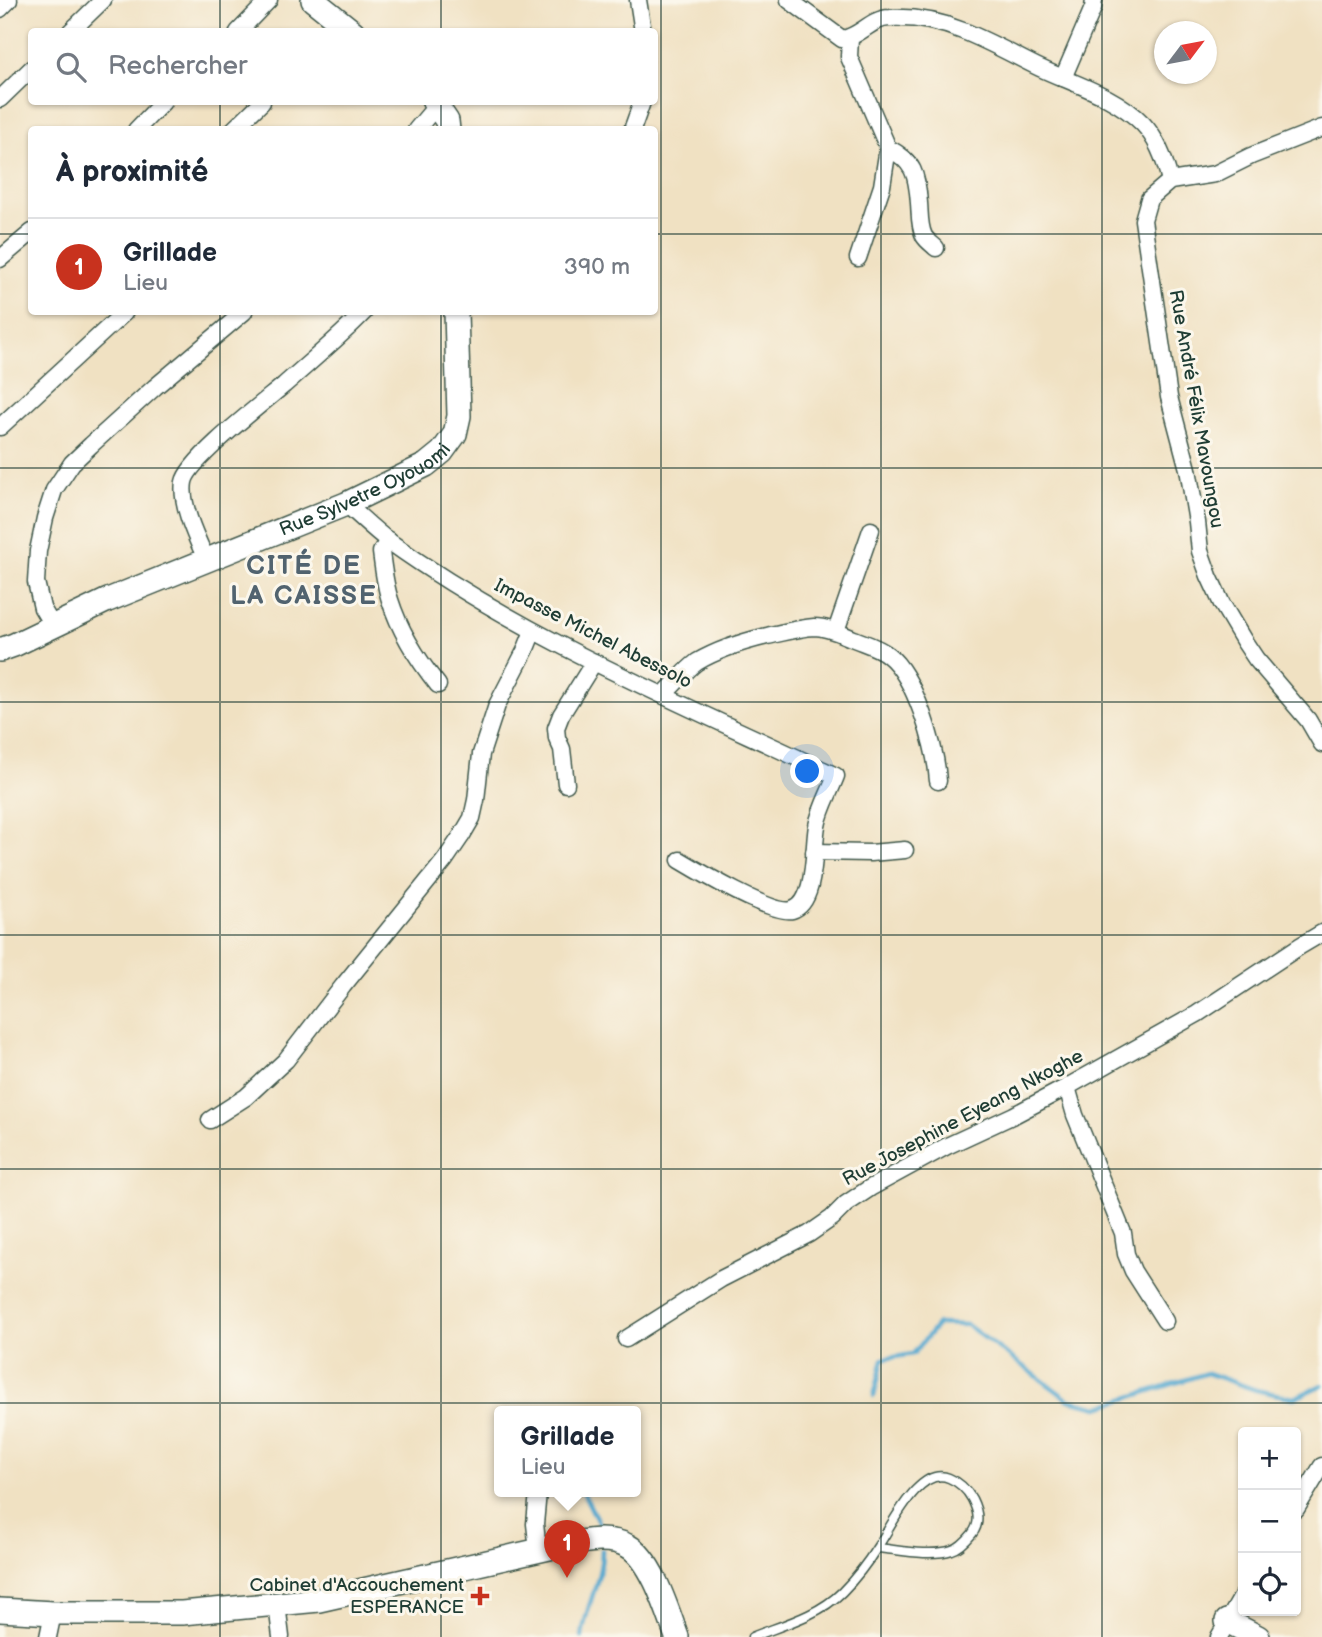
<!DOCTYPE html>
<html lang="fr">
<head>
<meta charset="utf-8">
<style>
	:root { --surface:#fff; --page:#f2f2f3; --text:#1f2937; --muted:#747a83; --line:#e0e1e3; --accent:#c8321e }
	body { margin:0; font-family:"Balsamiq Sans",sans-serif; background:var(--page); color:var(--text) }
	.controls { position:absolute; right:21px; bottom:21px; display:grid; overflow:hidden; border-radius:7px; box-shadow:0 2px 5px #0004 }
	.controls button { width:63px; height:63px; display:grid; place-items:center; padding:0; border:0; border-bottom:2px solid var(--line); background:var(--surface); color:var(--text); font:35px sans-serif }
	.compass { position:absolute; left:1154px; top:21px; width:63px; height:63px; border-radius:50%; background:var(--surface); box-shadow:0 2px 5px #0004; rotate:58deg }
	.you { position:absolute; left:808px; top:772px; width:24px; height:24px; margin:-18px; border:5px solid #fff; border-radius:50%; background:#1a73e8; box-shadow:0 0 0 10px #1a73e833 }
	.badge { display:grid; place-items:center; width:46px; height:46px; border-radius:50%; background:var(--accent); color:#fff; font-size:23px; font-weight:700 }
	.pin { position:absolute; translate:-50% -58px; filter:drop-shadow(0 2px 4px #0008) }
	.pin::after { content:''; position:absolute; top:37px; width:24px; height:21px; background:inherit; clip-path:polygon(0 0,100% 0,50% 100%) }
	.popup { position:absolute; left:494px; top:1406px; width:147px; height:91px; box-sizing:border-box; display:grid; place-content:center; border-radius:7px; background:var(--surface); filter:drop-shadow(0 2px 5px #0005); font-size:23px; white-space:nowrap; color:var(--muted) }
	.popup b { font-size:26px; color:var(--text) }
	.popup::after { content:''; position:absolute; left:50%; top:100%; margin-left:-14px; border:14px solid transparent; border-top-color:var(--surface) }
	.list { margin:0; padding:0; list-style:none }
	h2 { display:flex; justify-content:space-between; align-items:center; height:91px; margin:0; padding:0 28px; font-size:30px }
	h2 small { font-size:23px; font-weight:400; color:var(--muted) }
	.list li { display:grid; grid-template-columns:46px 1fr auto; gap:21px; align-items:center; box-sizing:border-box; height:98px; padding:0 28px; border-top:2px solid var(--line) }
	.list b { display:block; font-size:26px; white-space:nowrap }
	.list p { margin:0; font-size:23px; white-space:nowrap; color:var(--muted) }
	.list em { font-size:23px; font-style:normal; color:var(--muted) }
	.icon { flex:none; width:38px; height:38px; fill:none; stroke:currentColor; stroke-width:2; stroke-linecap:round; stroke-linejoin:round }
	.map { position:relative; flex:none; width:1322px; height:1637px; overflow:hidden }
	.search { position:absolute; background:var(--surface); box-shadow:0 2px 5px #0004; left:28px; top:28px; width:630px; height:77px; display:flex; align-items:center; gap:18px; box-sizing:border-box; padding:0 24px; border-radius:7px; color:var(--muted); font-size:26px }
	.panel { position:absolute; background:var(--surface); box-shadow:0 2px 5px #0004; left:28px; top:126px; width:630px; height:189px; border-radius:7px }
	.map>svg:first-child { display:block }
</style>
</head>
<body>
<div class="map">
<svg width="1322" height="1637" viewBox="0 0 1322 1637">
	<rect width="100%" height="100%" fill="#fbf7ec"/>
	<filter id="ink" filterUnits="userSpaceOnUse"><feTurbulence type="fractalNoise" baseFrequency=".0143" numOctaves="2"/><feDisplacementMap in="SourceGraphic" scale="14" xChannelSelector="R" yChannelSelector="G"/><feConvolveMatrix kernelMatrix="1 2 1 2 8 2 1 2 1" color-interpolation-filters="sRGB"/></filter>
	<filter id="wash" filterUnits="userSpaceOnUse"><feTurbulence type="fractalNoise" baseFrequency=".00686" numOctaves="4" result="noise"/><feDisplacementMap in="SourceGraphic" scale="28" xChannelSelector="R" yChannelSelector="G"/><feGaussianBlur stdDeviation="1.57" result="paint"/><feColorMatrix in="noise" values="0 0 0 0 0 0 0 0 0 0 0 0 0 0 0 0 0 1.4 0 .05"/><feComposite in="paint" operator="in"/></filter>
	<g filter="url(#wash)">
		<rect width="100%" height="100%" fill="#f0e1c2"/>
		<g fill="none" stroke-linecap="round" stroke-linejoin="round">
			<g stroke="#53a8cf" stroke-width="4.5">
				<path d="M874,1396L883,1359L913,1354L938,1324L967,1325L1069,1400L1099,1407L1207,1373L1256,1390L1294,1398L1322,1385"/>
				<path d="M583,1492L601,1528"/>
				<path d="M582,1637C585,1607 602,1581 602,1550"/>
			</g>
		</g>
	</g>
	<g filter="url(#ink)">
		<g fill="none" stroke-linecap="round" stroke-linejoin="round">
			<g stroke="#3e5649" stroke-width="11">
				<path id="lane" d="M752,1637C782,1625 818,1616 842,1592C855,1579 868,1562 878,1546C892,1526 919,1465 949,1478C959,1482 967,1490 972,1499C978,1511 981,1523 972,1534C967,1540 960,1548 952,1550C931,1557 899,1550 878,1548"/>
			</g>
			<g stroke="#3e5649" stroke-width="19">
				<g id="street">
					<path d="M638,0L643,32"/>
					<path d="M789,0L842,39C860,37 871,18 890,18C914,17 941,22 963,31C989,41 1015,56 1040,68C1074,84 1116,96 1143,124C1158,140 1165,160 1170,181"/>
					<path d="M0,9L9,0"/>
					<path d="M70,32L103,0"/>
					<path d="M238,32L269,0"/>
					<path d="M850,38L849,57L888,148C914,161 917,175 919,203C920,213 919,226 924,236C927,241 932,244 936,248"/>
					<path d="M1063,78L1093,8L1094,0"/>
					<path d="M0,99L32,68"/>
					<path d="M1322,128L1251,156L1215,174L1170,181L1149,199L1143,220L1169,397L1188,469L1197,522L1200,551L1209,576L1222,604L1244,641L1256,659L1308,720L1322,744"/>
					<path d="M136,130L163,102"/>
					<path d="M233,130L262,102"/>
					<path d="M416,130L437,105"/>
					<path d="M632,130L642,102"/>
					<path d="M858,258L882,186L888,148"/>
					<path d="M0,259L32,232"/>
					<path d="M0,427L125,312"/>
					<path d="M346,504C360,516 374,530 390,542C527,640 684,704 836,776C830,792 820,809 817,826C813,846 817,903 792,910C773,915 700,872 680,860"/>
					<path d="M388,540L381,552C383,568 385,585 390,600C400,632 418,660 438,685"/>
					<path d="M206,559C197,539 180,504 184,482C188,460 264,402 284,385C311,361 339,338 364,312"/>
					<path d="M52,625L42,608L36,582L38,551L45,518L54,490L72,463L91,445L155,387L244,312"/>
					<path d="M836,631L871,530"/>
					<path d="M663,695C674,685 685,671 697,662C719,649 742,642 767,636C782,633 798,628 814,627C828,627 841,634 854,639C866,644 878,647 888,655C915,676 936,748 938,781"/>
					<path d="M566,784L562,749L557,738L556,728L561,715L594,662"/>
					<path d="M814,852L870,853L905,850"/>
					<path d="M1067,1087L1075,1115L1123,1233L1126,1254L1133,1271L1165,1321"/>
					<path d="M210,1120L246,1097L286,1060L343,986L445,860L462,835L472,818L476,800L481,754L497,705L525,651L533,631"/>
					<path d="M626,1339L721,1279L809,1234L832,1218L846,1204L870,1188L947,1146L1014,1115L1067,1087L1197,1014L1300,946L1322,933"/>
					<path d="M538,1492L535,1524L538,1550"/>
					<path d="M1296,1509L1322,1466"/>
					<path d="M277,1604L281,1637"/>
					<path d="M48,1637L53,1613"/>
					<path d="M1219,1637L1243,1595"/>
				</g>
			</g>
			<g stroke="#3e5649" stroke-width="26">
				<g id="secondary">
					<path d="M313,0L353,32"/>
					<path d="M434,102L447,121L448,130"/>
					<path id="s1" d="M0,650L14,645L108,600L346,504L426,465L442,452L455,434L459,416L456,312"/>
					<path d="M0,1610L53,1613H182L319,1600L558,1546C579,1542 608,1535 628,1546C652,1559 668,1612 677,1637"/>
					<path d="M1227,1621L1258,1637"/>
				</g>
			</g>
			<use href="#lane" stroke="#fff" stroke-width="8"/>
			<use href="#street" stroke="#fff" stroke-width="16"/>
			<use href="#secondary" stroke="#fff" stroke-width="23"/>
		</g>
	</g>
	<path fill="none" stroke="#1f3d34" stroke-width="2" stroke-opacity="0.55" d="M220,0V32M441,0V32M661,0V1637M881,0V1637M1102,0V1637M220,102V130M441,102V130M0,234H32M654,234H1322M220,312V1637M441,312V1637M0,468H1322M0,702H1322M0,935H1322M0,1169H1322M0,1403H1322"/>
	<path fill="#c8321e" stroke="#fbf7ec" stroke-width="2.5" d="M476.5 1585.5h7v7h7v7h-7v7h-7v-7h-7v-7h7z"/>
	<g text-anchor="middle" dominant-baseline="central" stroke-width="6" stroke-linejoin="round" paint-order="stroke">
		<g font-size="19" fill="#1f3d34" stroke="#fbf7ec">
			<text transform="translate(1196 409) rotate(80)">Rue André Félix Mavoungou</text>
			<text stroke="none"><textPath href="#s1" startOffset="399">Rue Sylvetre Oyouomi</textPath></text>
			<text transform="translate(593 634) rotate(27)">Impasse Michel Abessolo</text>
			<text transform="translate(963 1118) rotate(-28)">Rue Josephine Eyeang Nkoghe</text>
		</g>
		<g font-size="19" fill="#1f3d34" stroke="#fbf7ec" text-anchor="end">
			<text x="464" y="1585">Cabinet d'Accouchement<tspan x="464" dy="22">ESPERANCE</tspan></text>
		</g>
		<g font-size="26" font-weight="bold" letter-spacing="2" fill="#51636f" stroke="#fbf7ec">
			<text x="304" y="566">CITÉ DE<tspan x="304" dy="30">LA CAISSE</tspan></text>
		</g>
	</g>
</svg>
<div class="controls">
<button>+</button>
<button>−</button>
<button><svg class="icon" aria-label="locate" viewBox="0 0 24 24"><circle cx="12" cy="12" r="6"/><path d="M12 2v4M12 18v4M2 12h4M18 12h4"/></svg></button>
</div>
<svg class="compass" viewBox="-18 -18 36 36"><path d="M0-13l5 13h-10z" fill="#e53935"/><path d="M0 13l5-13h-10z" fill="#747a83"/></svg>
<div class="you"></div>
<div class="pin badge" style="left:567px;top:1578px">1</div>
<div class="popup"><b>Grillade</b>Lieu</div>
<div class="search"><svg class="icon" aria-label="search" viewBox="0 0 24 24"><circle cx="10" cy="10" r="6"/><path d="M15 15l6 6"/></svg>Rechercher</div>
<section class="panel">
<h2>À proximité<small></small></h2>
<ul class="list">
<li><span class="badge">1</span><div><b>Grillade</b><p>Lieu</p></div><em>390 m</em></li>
</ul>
</section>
</div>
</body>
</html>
